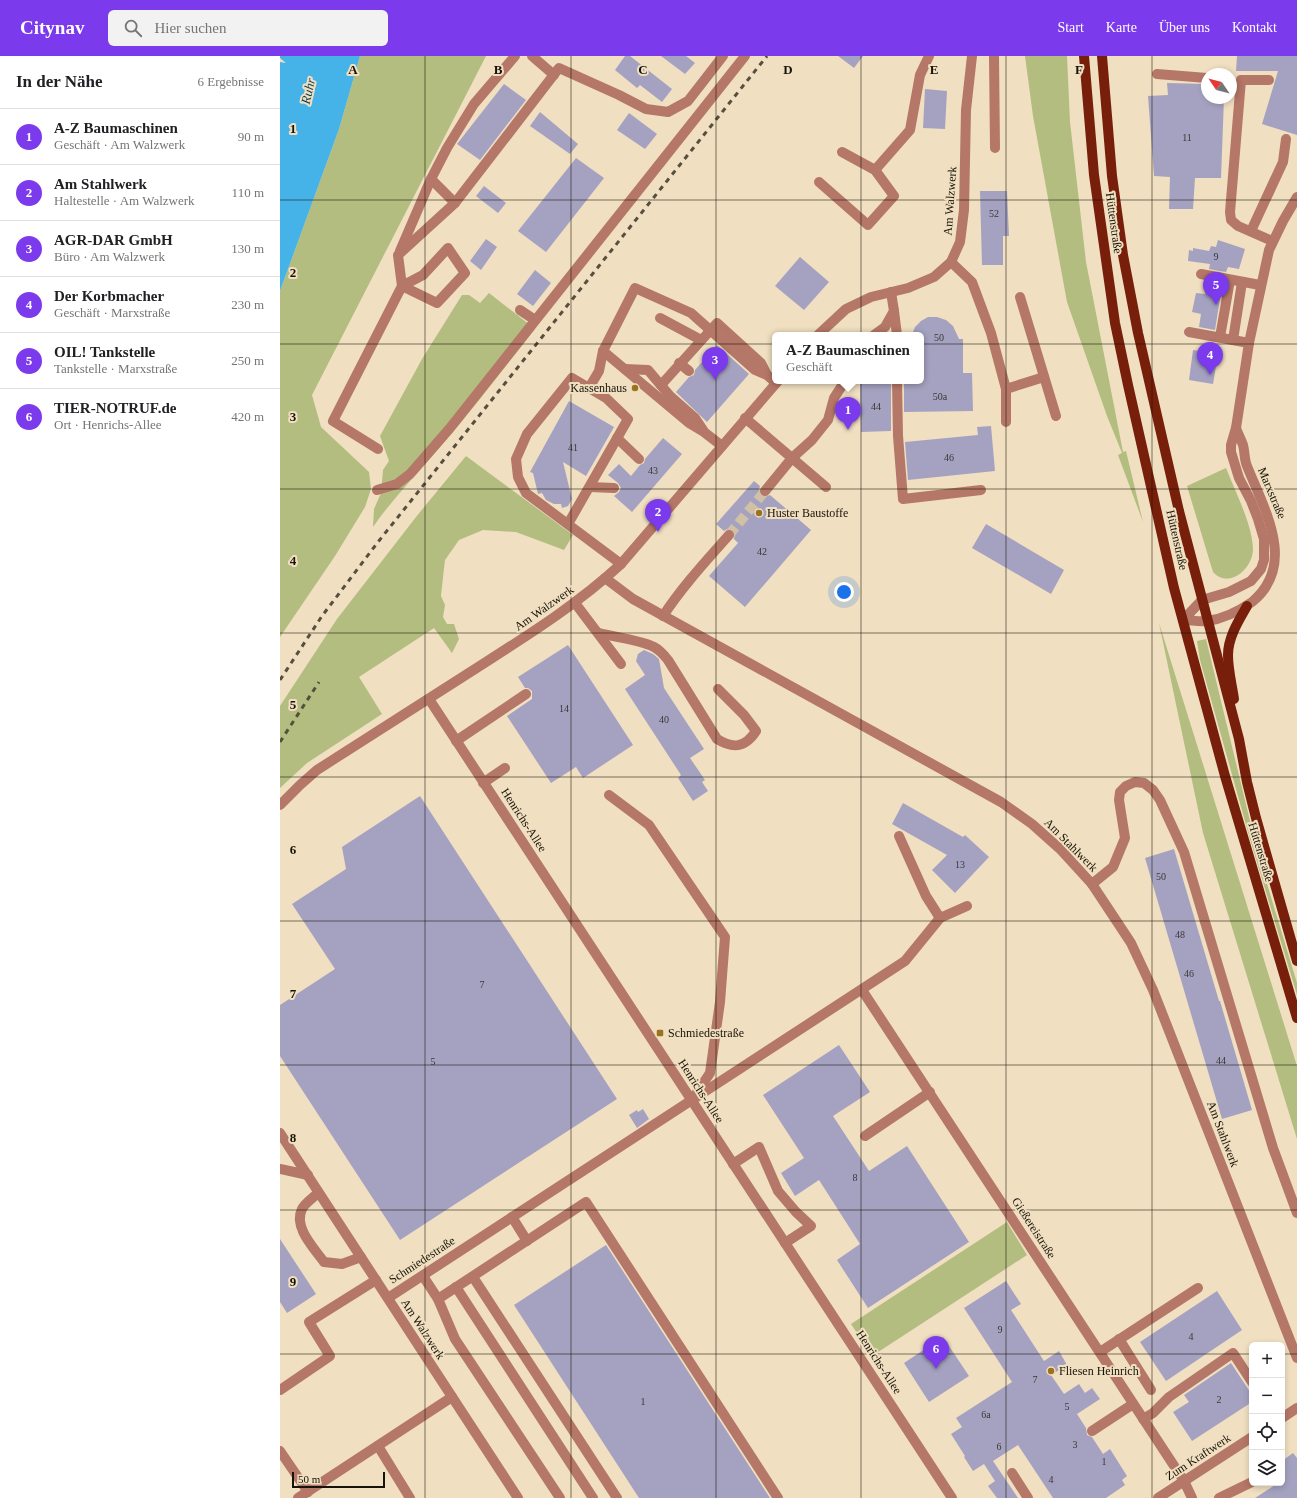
<!DOCTYPE html>
<html lang="de">
<head>
<meta charset="utf-8">
<style>
	:root { --surface:#fff; --page:#f2f2f2; --text:#202124; --muted:#757577; --line:#e0e0e0; --accent:#7c3aed }
	body { margin:0; font-family:"Times New Roman",serif; background:var(--page); color:var(--text) }
	.controls { position:absolute; right:12px; bottom:12px; display:grid; overflow:hidden; border-radius:6px; box-shadow:0 2px 6px #0003 }
	.controls button { width:36px; height:36px; display:grid; place-items:center; padding:0; border:0; border-bottom:1px solid var(--line); background:var(--surface); color:var(--text); font:20px sans-serif }
	.compass { position:absolute; left:921px; top:12px; width:36px; height:36px; border-radius:50%; background:var(--surface); box-shadow:0 2px 6px #0003; rotate:305deg }
	.scale { position:absolute; left:12px; bottom:10px; width:93px; box-sizing:border-box; padding-left:4px; border:2px solid #181308; border-top:0; font-size:11px; line-height:14px; white-space:nowrap; color:#181308; -webkit-text-stroke:3px #f0dfc1; paint-order:stroke }
	.you { position:absolute; left:564px; top:536px; width:14px; height:14px; margin:-10px; border:3px solid #fff; border-radius:50%; background:#1a73e8; box-shadow:0 0 0 6px #1a73e833 }
	.badge { display:grid; place-items:center; width:26px; height:26px; border-radius:50%; background:var(--accent); color:#fff; font-size:13px; font-weight:700 }
	.pin { position:absolute; translate:-50% -33px; filter:drop-shadow(0 1px 2px #0008) }
	.pin::after { content:''; position:absolute; top:21px; width:14px; height:12px; background:inherit; clip-path:polygon(0 0,100% 0,50% 100%) }
	.popup { position:absolute; left:492px; top:276px; width:152px; height:52px; box-sizing:border-box; display:grid; place-content:center; border-radius:6px; background:var(--surface); filter:drop-shadow(0 1px 3px #0005); font-size:13px; white-space:nowrap; color:var(--muted) }
	.popup b { font-size:15px; color:var(--text) }
	.popup::after { content:''; position:absolute; left:50%; top:100%; margin-left:-8px; border:8px solid transparent; border-top-color:var(--surface) }
	.list { margin:0; padding:0; list-style:none }
	h2 { display:flex; justify-content:space-between; align-items:center; height:52px; margin:0; padding:0 16px; font-size:17px }
	h2 small { font-size:13px; font-weight:400; color:var(--muted) }
	.list li { display:grid; grid-template-columns:26px 1fr auto; gap:12px; align-items:center; box-sizing:border-box; height:56px; padding:0 16px; border-top:1px solid var(--line) }
	.list b { display:block; font-size:15px; white-space:nowrap }
	.list p { margin:0; font-size:13px; white-space:nowrap; color:var(--muted) }
	.list em { font-size:13px; font-style:normal; color:var(--muted) }
	.icon { flex:none; width:22px; height:22px; fill:none; stroke:currentColor; stroke-width:2; stroke-linecap:round; stroke-linejoin:round }
	.map { position:relative; flex:none; width:1017px; height:1442px; overflow:hidden }
	header { display:flex; align-items:center; gap:24px; box-sizing:border-box; height:56px; padding:0 20px; background:var(--accent); color:#fff }
	header strong { font-size:19px }
	nav { display:flex; gap:22px; margin-inline-start:auto; font-size:14px }
	.search { width:280px; height:36px; background:var(--page); display:flex; align-items:center; gap:10px; box-sizing:border-box; padding:0 14px; border-radius:6px; color:var(--muted); font-size:15px }
	main { display:flex }
	aside { flex:1; background:var(--surface) }
	.map>svg:first-child { display:block }
</style>
</head>
<body>
<header>
<strong>Citynav</strong>
<div class="search"><svg class="icon" aria-label="search" viewBox="0 0 24 24"><circle cx="10" cy="10" r="6"/><path d="M15 15l6 6"/></svg>Hier suchen</div>
<nav><a>Start</a><a>Karte</a><a>Über uns</a><a>Kontakt</a></nav>
</header>
<main>
<aside>
<h2>In der Nähe<small>6 Ergebnisse</small></h2>
<ul class="list">
<li><span class="badge">1</span><div><b>A-Z Baumaschinen</b><p>Geschäft · Am Walzwerk</p></div><em>90 m</em></li>
<li><span class="badge">2</span><div><b>Am Stahlwerk</b><p>Haltestelle · Am Walzwerk</p></div><em>110 m</em></li>
<li><span class="badge">3</span><div><b>AGR-DAR GmbH</b><p>Büro · Am Walzwerk</p></div><em>130 m</em></li>
<li><span class="badge">4</span><div><b>Der Korbmacher</b><p>Geschäft · Marxstraße</p></div><em>230 m</em></li>
<li><span class="badge">5</span><div><b>OIL! Tankstelle</b><p>Tankstelle · Marxstraße</p></div><em>250 m</em></li>
<li><span class="badge">6</span><div><b>TIER-NOTRUF.de</b><p>Ort · Henrichs-Allee</p></div><em>420 m</em></li>
</ul>
</aside>
<div class="map">
<svg width="1017" height="1442" viewBox="0 0 1017 1442">
	<rect width="100%" height="100%" fill="#f0dfc1"/>
	<g fill="#b2bd7f">
		<path d="M80,0H206L32,339L41,371L89,416L91,433L85,451L55,500L0,581V235L59,73Z"/>
		<path d="M745,0H787L790,66L806,206L843,396L846,395L863,466L838,399L842,397L827,360L787,246L753,60Z"/>
		<path d="M209,237L255,273C224,312 194,352 161,390C138,417 113,442 93,471L94,453L101,437L103,414L109,405L100,380L142,303L182,239H189L200,247Z"/>
		<path d="M186,400L293,479L284,494L236,476L203,474L179,484L165,504L163,521L161,540L165,549L163,561L167,568H174L179,583L172,597L154,572L79,621L102,658L27,707L0,732V650L57,563L136,461Z"/>
		<path d="M946,412C955,435 973,470 973,494C972,514 948,533 933,516L907,430Z"/>
		<path d="M879,567L1017,1010V1083L923,777Z"/>
		<path d="M926,583L978,798L1017,927V939L970,783L920,604L917,585Z"/>
		<path d="M727,1166L747,1199L592,1300L571,1268Z"/>
	</g>
	<path fill="#45b3e7" d="M0,0H80L59,73L0,235V6L6,7L0,2Z"/>
	<g fill="#a5a2c1">
		<path d="M345,0H350L392,33L382,46L360,29L357,32L335,14Z"/>
		<path d="M381,0H406L415,7L405,18Z"/>
		<path d="M558,0H583L574,12Z"/>
		<path d="M957,0H1017V79L982,68L998,15H956Z"/>
		<path d="M887,27L927,28V42H944L941,122H915L913,153H889L890,121L874,120L868,40L888,39Z"/>
		<path d="M224,28L246,44L200,104L177,88Z"/>
		<path d="M645,33L667,35L665,73L643,72Z"/>
		<path d="M260,56L298,88L290,98L250,70Z"/>
		<path d="M349,57L377,78L365,93L337,74Z"/>
		<path d="M296,102L324,122L266,196L238,175Z"/>
		<path d="M204,130L226,147L218,157L196,140Z"/>
		<path d="M700,135H727L729,180H723V209H702Z"/>
		<path d="M206,183L217,191L201,214L190,205Z"/>
		<path d="M938,184L965,193L959,213L948,211L946,216L929,213L930,208L908,205L909,194L913,195V192L929,195L931,190L936,191Z"/>
		<path d="M520,201L549,226L524,254L495,230Z"/>
		<path d="M255,214L271,227L253,250L237,238Z"/>
		<path d="M927,226L941,228L940,230H942L935,274L919,271L921,258L912,256L916,237L925,238Z"/>
		<path d="M648,261H657L666,264L673,270L679,283H683V317H692L693,355L624,356V325H641V279H632L635,271L641,265Z"/>
		<path d="M437,289L469,318L427,366L396,336L409,321L414,319L415,314Z"/>
		<path d="M913,294L938,298L933,328L909,324Z"/>
		<path d="M580,325H611V375L581,376Z"/>
		<path d="M289,345L334,371L306,420L283,406L292,443L288,450L282,452L281,448H274L266,444L262,437L258,438L253,417L250,416Z"/>
		<path d="M711,370L715,415L628,424L625,386L698,379L697,371Z"/>
		<path d="M383,382L402,398L352,456L334,440L339,436L341,432L338,427L328,419L339,408L351,420L360,409L364,407L365,403Z"/>
		<path d="M474,425L480,430L479,434L481,440L484,441L490,439L531,474L465,551L429,520L458,487L454,483L455,477L453,474L447,473L444,475L436,468Z"/>
		<path d="M706,468L784,514L771,538L692,492Z"/>
		<path d="M288,589L353,689L303,722L296,711L271,727L227,660L252,643V635L248,632H245L238,621Z"/>
		<path d="M364,594L373,598L379,603L384,632L424,693L410,702L425,724L422,726L428,735L413,745L398,722L401,719L345,633L365,619L356,605L358,598Z"/>
		<path d="M140,740L337,1043L120,1184L0,1000V949L55,913L12,848L66,813L62,791Z"/>
		<path d="M623,747L683,781L685,779L709,801L675,837L652,814L667,799L612,768Z"/>
		<path d="M894,793L939,945H940L972,1054L942,1063L865,802Z"/>
		<path d="M559,989L590,1036L553,1060L589,1115L627,1090L689,1186L588,1252L557,1204L580,1188L539,1124L515,1140L501,1117L524,1102L483,1039Z"/>
		<path d="M363,1053L369,1063L357,1072L349,1059L357,1054L358,1056Z"/>
		<path d="M0,1183L36,1238L7,1257L0,1246Z"/>
		<path d="M326,1189L490,1442H359L234,1249Z"/>
		<path d="M726,1225L741,1248L731,1254L764,1305L779,1295L787,1309L771,1319L784,1338L799,1328L805,1337L812,1332L820,1343L797,1358L806,1372L807,1379L812,1381L823,1398L830,1393L847,1420L842,1424L845,1429L826,1442H773L738,1389L713,1405L738,1442H717L708,1430L715,1425L704,1408L693,1415L684,1401L685,1400L671,1378L682,1371L676,1362L732,1326L684,1252Z"/>
		<path d="M937,1235L962,1274L886,1325L860,1286Z"/>
		<path d="M663,1281L689,1320L649,1346L624,1307Z"/>
		<path d="M951,1307L972,1339V1346L912,1385L893,1356L909,1346L904,1339Z"/>
		<path d="M1013,1397L1017,1402V1442H975L998,1427H1002V1405Z"/>
	</g>
	<g fill="none" stroke-linecap="round" stroke-linejoin="round">
		<path stroke="#d0c0a5" stroke-width="10" stroke-dasharray="10 5" stroke-linecap="butt" d="M449,479L485,435"/>
		<g stroke="#b57767" stroke-width="10">
			<path d="M252,0L274,19"/>
			<path d="M714,0L715,92"/>
			<path d="M877,18L927,22"/>
			<path d="M989,24H961L950,156L951,164L958,170L992,185"/>
			<path d="M595,114L630,74L640,19L649,0"/>
			<path d="M539,126L588,169L614,140L595,114L562,96"/>
			<path d="M175,147L151,123L167,92L194,48L235,0"/>
			<path d="M971,175L1003,106L1006,83"/>
			<path d="M168,192L185,217L157,247L122,230L143,219Z"/>
			<path d="M120,195L151,123"/>
			<path d="M671,206L692,226L711,277L726,333V366"/>
			<path d="M921,218L980,229"/>
			<path d="M740,241L776,360"/>
			<path d="M240,254L255,264"/>
			<path d="M614,255L617,279"/>
			<path d="M380,262L421,284"/>
			<path d="M909,276L969,287"/>
			<path d="M538,279L566,253L591,241L628,232L654,221L671,206L680,186L684,154L686,54L692,0"/>
			<path d="M594,279L605,271L614,255L611,236"/>
			<path d="M940,281L950,224"/>
			<path d="M953,284L962,226"/>
			<path d="M399,307L409,315"/>
			<path d="M345,313L368,314L390,340L415,362L423,374"/>
			<path d="M617,325L618,380L623,443L701,434"/>
			<path d="M381,329L437,267L481,307L487,319"/>
			<path d="M309,332L319,315L323,295"/>
			<path d="M726,333L764,321"/>
			<path d="M465,362L546,431"/>
			<path d="M337,382L359,403"/>
			<path d="M442,390L424,376L409,367L323,295L355,232L411,257L475,314L487,319L496,327"/>
			<path d="M98,393L53,365L122,230L118,199L175,147L279,12L339,39L366,53L388,56L408,45L443,0"/>
			<path d="M310,431L334,432"/>
			<path d="M97,434L117,428L130,418L170,372L465,0"/>
			<path d="M485,435L512,402L532,384L548,364L554,342L565,325"/>
			<path d="M288,468L348,363L326,342L292,322L247,378L236,403L238,421L246,437L341,508"/>
			<path d="M325,522L353,543L721,746L752,768L780,793L812,828L851,887L873,934L1017,1302"/>
			<path d="M295,547L341,608"/>
			<path d="M383,560C402,531 426,505 449,479"/>
			<path d="M903,564L922,544L949,536L971,525L981,513L984,504V483L978,463L971,445L959,422L951,396V389L956,372L969,287L989,194L1003,165L1017,141"/>
			<path d="M903,564C911,564 919,566 927,565C943,563 959,555 972,546C1017,509 985,455 967,410C964,403 965,396 963,389C961,383 958,378 956,372"/>
			<path d="M319,577C334,581 361,584 374,591C380,594 384,599 388,604L437,683C453,693 465,692 476,675L464,659L438,633"/>
			<path d="M149,643L672,1442"/>
			<path d="M176,685L246,638"/>
			<path d="M203,727L225,712"/>
			<path d="M329,739L369,769L445,881L440,946L430,1017L414,1041"/>
			<path d="M0,749L20,729L37,714C93,678 150,642 206,606C253,576 300,546 341,508L498,325"/>
			<path d="M619,780L646,840L660,862"/>
			<path d="M812,828L833,811L845,782L839,744L840,736L846,730L855,726L864,727L873,734L880,744L904,796L993,1092L1017,1157"/>
			<path d="M582,934L904,1425L912,1442"/>
			<path d="M0,1077L238,1442"/>
			<path d="M585,1080L650,1036"/>
			<path d="M453,1108L479,1091L498,1135L516,1156L531,1170L505,1187"/>
			<path d="M0,1113L28,1119"/>
			<path d="M38,1137C34,1141 25,1147 22,1153C13,1171 34,1192 44,1206L62,1208L81,1201"/>
			<path d="M232,1161L247,1185"/>
			<path d="M143,1220L158,1243L175,1283L280,1442"/>
			<path d="M193,1221L337,1442"/>
			<path d="M176,1231L313,1442"/>
			<path d="M108,1242L625,905L660,862L687,850"/>
			<path d="M158,1243L306,1146L498,1442"/>
			<path d="M839,1283L871,1334"/>
			<path d="M820,1296L918,1232"/>
			<path d="M0,1334L50,1300L29,1266L96,1224"/>
			<path d="M1002,1362L1017,1352"/>
			<path d="M863,1363L873,1357L889,1341L953,1297L972,1326"/>
			<path d="M812,1375L853,1348"/>
			<path d="M98,1390L130,1442"/>
			<path d="M0,1395L28,1436"/>
			<path d="M732,1417L748,1442"/>
			<path d="M18,1442L172,1341"/>
			<path d="M878,1442L972,1381"/>
			<path d="M939,1442L972,1426"/>
		</g>
		<g stroke="#771f0a" stroke-width="10">
			<path d="M804,0L814,119L835,267L848,329L894,532L945,720L1017,962"/>
			<path d="M822,0L832,120L843,199L858,277L899,455L959,683L967,726L976,762L1017,905"/>
			<path d="M954,643C952,629 948,614 948,599C948,581 959,564 967,550"/>
		</g>
		<g stroke="#574f3e" stroke-width="3" stroke-dasharray="5 5" stroke-linecap="butt">
			<path d="M0,624L42,560L98,486L487,0"/>
			<path d="M0,686L39,626"/>
		</g>
	</g>
	<path fill="none" stroke="#181308" stroke-width="1" stroke-opacity="0.55" d="M145,0V1442M291,0V1442M436,0V1442M581,0V1442M726,0V1442M872,0V1442M0,144H1017M0,288H1017M0,433H1017M0,577H1017M0,721H1017M0,865H1017M0,1009H1017M0,1154H1017M0,1298H972M1002,1298H1017"/>
	<g fill="#9b721f" stroke="#f0dfc1" stroke-width="1.5">
		<circle cx="355" cy="332" r="4"/>
		<circle cx="479" cy="457" r="4"/>
		<rect x="376" y="973" width="8" height="8" rx="2"/>
		<circle cx="771" cy="1315" r="4"/>
	</g>
	<g text-anchor="middle" dominant-baseline="central" stroke-width="4" stroke-linejoin="round" paint-order="stroke">
		<g font-size="10" fill="#3b3736">
			<text x="907" y="81">11</text>
			<text x="714" y="157">52</text>
			<text x="936" y="200">9</text>
			<text x="659" y="281">50</text>
			<text x="660" y="340">50a</text>
			<text x="596" y="350">44</text>
			<text x="293" y="391">41</text>
			<text x="669" y="401">46</text>
			<text x="373" y="414">43</text>
			<text x="482" y="495">42</text>
			<text x="284" y="652">14</text>
			<text x="384" y="663">40</text>
			<text x="680" y="808">13</text>
			<text x="881" y="820">50</text>
			<text x="900" y="878">48</text>
			<text x="909" y="917">46</text>
			<text x="202" y="928">7</text>
			<text x="941" y="1004">44</text>
			<text x="153" y="1005">5</text>
			<text x="575" y="1121">8</text>
			<text x="720" y="1273">9</text>
			<text x="911" y="1280">4</text>
			<text x="755" y="1323">7</text>
			<text x="939" y="1343">2</text>
			<text x="363" y="1345">1</text>
			<text x="787" y="1350">5</text>
			<text x="706" y="1358">6a</text>
			<text x="795" y="1388">3</text>
			<text x="719" y="1390">6</text>
			<text x="824" y="1405">1</text>
			<text x="771" y="1423">4</text>
		</g>
		<g font-size="12" fill="#181308" stroke="#f0dfc1">
			<text transform="translate(670 145) rotate(-86)">Am Walzwerk</text>
			<text transform="translate(834 167) rotate(82)">Hüttenstraße</text>
			<text transform="translate(992 437) rotate(67)">Marxstraße</text>
			<text transform="translate(897 484) rotate(77)">Hüttenstraße</text>
			<text transform="translate(264 552) rotate(-35)">Am Walzwerk</text>
			<text transform="translate(244 764) rotate(57)">Henrichs-Allee</text>
			<text transform="translate(791 789) rotate(45)">Am Stahlwerk</text>
			<text transform="translate(981 796) rotate(73)">Hüttenstraße</text>
			<text transform="translate(421 1035) rotate(57)">Henrichs-Allee</text>
			<text transform="translate(943 1078) rotate(69)">Am Stahlwerk</text>
			<text transform="translate(754 1172) rotate(57)">Gießereistraße</text>
			<text transform="translate(142 1204) rotate(-33)">Schmiedestraße</text>
			<text transform="translate(143 1273) rotate(57)">Am Walzwerk</text>
			<text transform="translate(599 1306) rotate(57)">Henrichs-Allee</text>
			<text transform="translate(918 1401) rotate(-33)">Zum Kraftwerk</text>
		</g>
		<g font-size="12" fill="#181308" stroke="#f0dfc1" text-anchor="start">
			<text x="347" y="332" text-anchor="end">Kassenhaus</text>
			<text x="487" y="457">Huster Baustoffe</text>
			<text x="388" y="977">Schmiedestraße</text>
			<text x="779" y="1315">Fliesen Heinrich</text>
		</g>
		<g font-size="13" font-style="italic" fill="#0e3d53" stroke="#f0dfc1">
			<text transform="translate(28 35) rotate(-77)">Ruhr</text>
		</g>
	</g>
	<g font-size="13" text-anchor="middle" font-weight="bold" fill="#181308" stroke="#f0dfc1" stroke-width="4" stroke-linejoin="round" paint-order="stroke">
		<text x="73" y="18">A</text>
		<text x="218" y="18">B</text>
		<text x="363" y="18">C</text>
		<text x="508" y="18">D</text>
		<text x="654" y="18">E</text>
		<text x="799" y="18">F</text>
		<text x="13" y="77">1</text>
		<text x="13" y="221">2</text>
		<text x="13" y="365">3</text>
		<text x="13" y="509">4</text>
		<text x="13" y="653">5</text>
		<text x="13" y="798">6</text>
		<text x="13" y="942">7</text>
		<text x="13" y="1086">8</text>
		<text x="13" y="1230">9</text>
	</g>
</svg>
<div class="controls">
<button>+</button>
<button>−</button>
<button><svg class="icon" aria-label="locate" viewBox="0 0 24 24"><circle cx="12" cy="12" r="6"/><path d="M12 2v4M12 18v4M2 12h4M18 12h4"/></svg></button>
<button><svg class="icon" aria-label="layers" viewBox="0 0 24 24"><path d="M12 4l9 5-9 5-9-5zM3 14l9 5 9-5"/></svg></button>
</div>
<svg class="compass" viewBox="-18 -18 36 36"><path d="M0-13l5 13h-10z" fill="#e53935"/><path d="M0 13l5-13h-10z" fill="#757577"/></svg>
<div class="scale">50 m</div>
<div class="you"></div>
<div class="pin badge" style="left:568px;top:374px">1</div>
<div class="popup"><b>A-Z Baumaschinen</b>Geschäft</div>
<div class="pin badge" style="left:378px;top:476px">2</div>
<div class="pin badge" style="left:435px;top:324px">3</div>
<div class="pin badge" style="left:930px;top:319px">4</div>
<div class="pin badge" style="left:936px;top:249px">5</div>
<div class="pin badge" style="left:656px;top:1313px">6</div>
</div>
</main>
</body>
</html>
